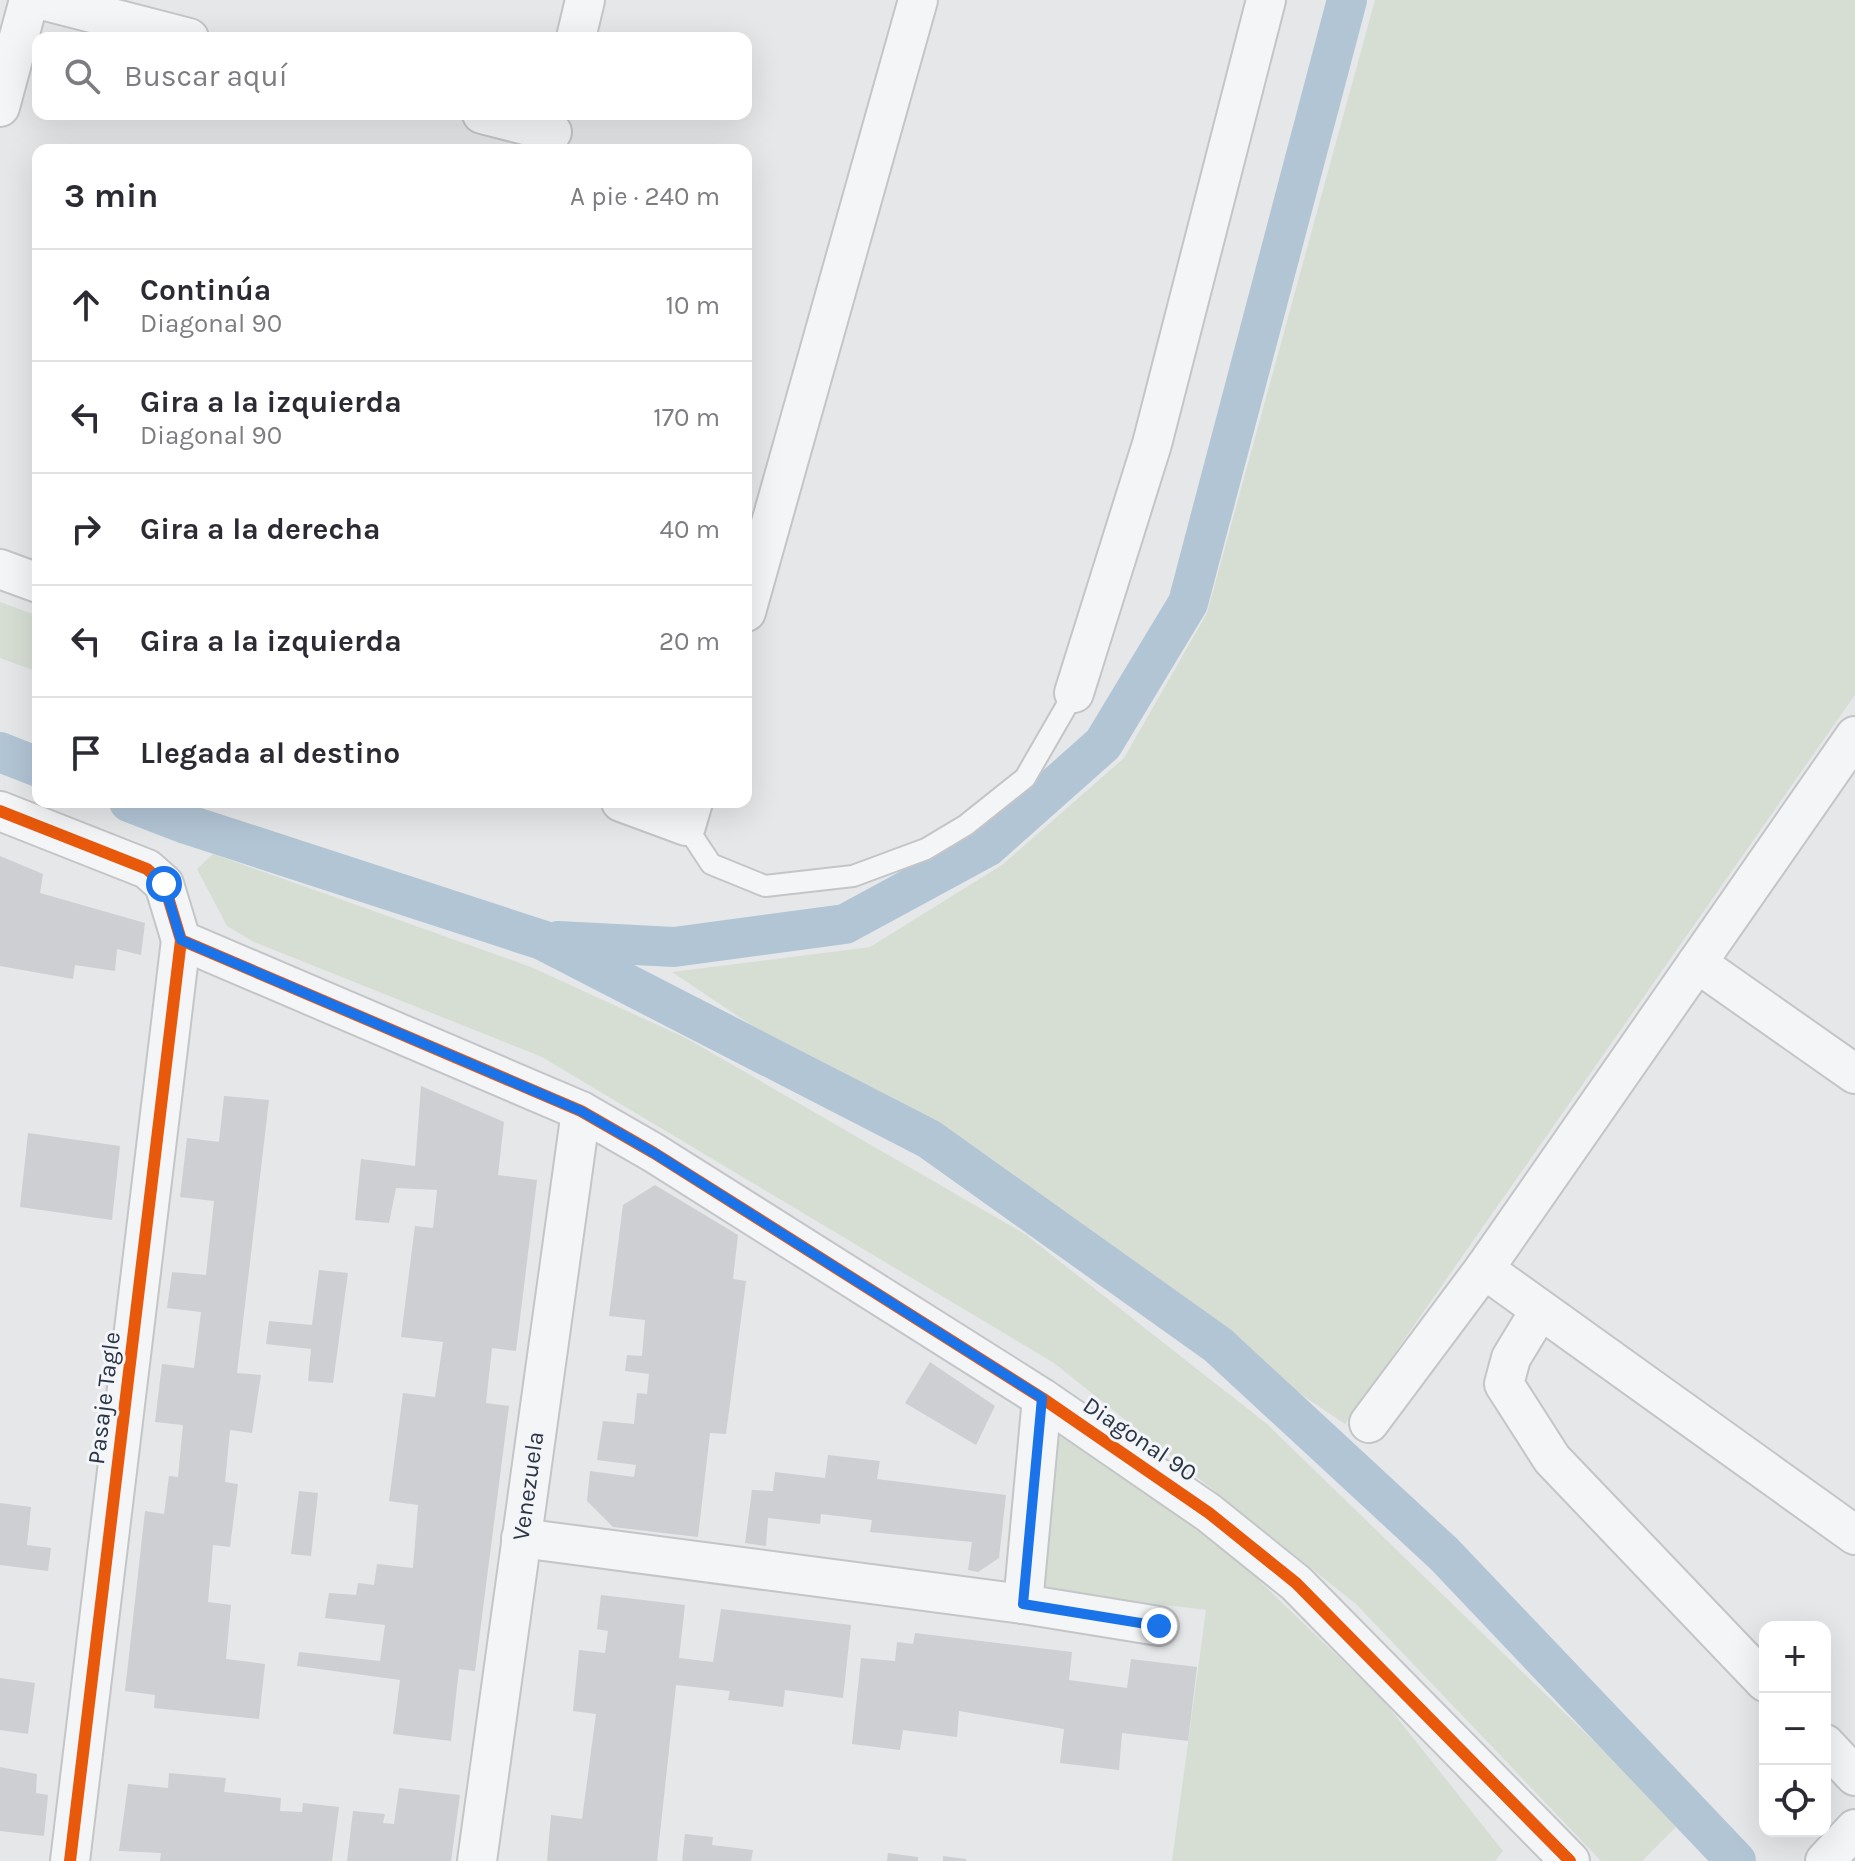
<!DOCTYPE html>
<html lang="es">
<head>
<meta charset="utf-8">
<style>
	:root { --surface:#fff; --page:#f2f2f3; --text:#2b2b33; --muted:#7c7c81; --line:#e1e1e2 }
	body { margin:0; font-family:Karla,sans-serif; background:var(--page); color:var(--text) }
	.controls { position:absolute; right:24px; bottom:24px; display:grid; overflow:hidden; border-radius:16px; box-shadow:0 8px 32px #0002 }
	.controls button { width:72px; height:72px; display:grid; place-items:center; padding:0; border:0; border-bottom:2px solid var(--line); background:var(--surface); color:var(--text); font:40px sans-serif }
	.stop { position:absolute; width:24px; height:24px; margin:-18px; border:6px solid #1a73e8; border-radius:50%; background:#fff }
	.stop.end { background:#1a73e8; border-color:#fff; box-shadow:0 2px 8px #0008 }
	.list { margin:0; padding:0; list-style:none }
	h2 { display:flex; justify-content:space-between; align-items:center; height:104px; margin:0; padding:0 32px; font-size:34px }
	h2 small { font-size:26px; font-weight:400; color:var(--muted) }
	.list li { display:grid; grid-template-columns:52px 1fr auto; gap:24px; align-items:center; box-sizing:border-box; height:112px; padding:0 32px; border-top:2px solid var(--line) }
	.list b { display:block; font-size:30px; white-space:nowrap }
	.list p { margin:0; font-size:26px; white-space:nowrap; color:var(--muted) }
	.list em { font-size:26px; font-style:normal; color:var(--muted) }
	.icon { flex:none; width:44px; height:44px; fill:none; stroke:currentColor; stroke-width:2; stroke-linecap:round; stroke-linejoin:round }
	.map { position:relative; flex:none; width:1855px; height:1861px; overflow:hidden }
	.search { position:absolute; background:var(--surface); box-shadow:0 8px 32px #0002; left:32px; top:32px; width:720px; height:88px; display:flex; align-items:center; gap:20px; box-sizing:border-box; padding:0 28px; border-radius:16px; color:var(--muted); font-size:30px }
	.panel { position:absolute; background:var(--surface); box-shadow:0 8px 32px #0002; left:32px; top:144px; width:720px; height:664px; border-radius:16px }
	.map>svg:first-child { display:block }
</style>
</head>
<body>
<div class="map">
<svg width="1855" height="1861" viewBox="0 0 1855 1861">
	<rect width="100%" height="100%" fill="#e5e7e9"/>
	<g fill="#d6ded4">
		<path d="M1375,0H1855V695L1345,1424L672,972L870,947L1002,865L1124,758L1207,613Z"/>
		<path d="M0,602L38,616V672L0,658Z"/>
		<path d="M213,854L531,967L686,1038L1025,1234L1267,1424L1679,1824L1642,1861H1601L1356,1604L1054,1363L542,1057L254,942L227,926L197,869Z"/>
		<path d="M1055,1420L1215,1538L1383,1700L1503,1851L1495,1861H1172L1206,1610L1037,1589Z"/>
	</g>
	<g fill="none" stroke-linecap="round" stroke-linejoin="round">
		<g stroke="#b2c5d5" stroke-width="40">
			<path d="M0,752L38,767"/>
			<path d="M129,802L186,824L542,940L929,1139L1218,1345L1444,1554L1736,1861"/>
			<path d="M558,941L674,947L845,924L987,847L1103,744L1188,603L1347,0"/>
		</g>
	</g>
	<g fill="#cdcfd2">
		<path d="M0,856L43,874L40,893L145,923L141,955L117,949L115,971L75,965L73,979L0,966Z"/>
		<path d="M421,1086L504,1122L498,1175L537,1180L516,1351L492,1348L486,1403L509,1406L475,1671L459,1669L451,1741L393,1734L400,1680L297,1666L299,1652L380,1661L385,1625L325,1618L329,1593L356,1595L358,1583L374,1585L377,1564L413,1568L418,1505L389,1501L403,1393L435,1397L443,1342L401,1337L415,1226L433,1228L437,1190L396,1188L389,1223L355,1220L361,1159L415,1166Z"/>
		<path d="M224,1096L269,1100L237,1373L261,1375L252,1433L230,1430L225,1482L238,1484L230,1547L213,1545L208,1602L231,1605L226,1659L265,1664L259,1719L154,1708L155,1695L125,1691L145,1511L164,1514L169,1476L178,1477L183,1425L155,1422L162,1364L194,1368L201,1312L167,1308L172,1272L206,1275L214,1201L180,1197L187,1138L219,1142Z"/>
		<path d="M28,1133L120,1146L112,1220L20,1207Z"/>
		<path d="M655,1185L738,1235L733,1279L746,1281L726,1434L710,1433L698,1537L613,1527L587,1501L590,1471L634,1477L636,1465L597,1460L603,1421L634,1424L637,1393L647,1394L649,1374L625,1371L627,1355L642,1356L645,1320L609,1316L623,1205Z"/>
		<path d="M319,1270L348,1273L333,1383L308,1381L311,1349L266,1344L269,1321L312,1325Z"/>
		<path d="M930,1362L995,1406L976,1445L905,1403Z"/>
		<path d="M828,1455L880,1461L877,1479L1006,1495L999,1558L978,1572L968,1570L972,1542L870,1532L872,1520L821,1514L820,1524L768,1518L766,1546L745,1543L752,1490L773,1491L775,1472L825,1478Z"/>
		<path d="M299,1491L318,1493L311,1556L291,1554Z"/>
		<path d="M0,1503L31,1507L27,1545L51,1548L48,1571L0,1565Z"/>
		<path d="M601,1595L685,1605L679,1658L713,1662L721,1609L851,1625L843,1698L785,1690L783,1707L728,1700L730,1691L676,1685L657,1861H547L551,1815L582,1819L596,1714L573,1711L579,1650L605,1653L608,1631L597,1629Z"/>
		<path d="M915,1633L1072,1652L1069,1680L1127,1688L1131,1659L1197,1667L1188,1741L1122,1733L1119,1770L1060,1763L1064,1729L959,1711L957,1737L903,1730L900,1750L852,1744L861,1658L895,1661L897,1642L913,1644Z"/>
		<path d="M0,1678L35,1683L28,1734L0,1730Z"/>
		<path d="M0,1767L37,1774L36,1793L48,1795L44,1836L0,1831Z"/>
		<path d="M169,1773L226,1778L224,1792L281,1798L280,1811L302,1812L303,1803L339,1807L332,1861H160L161,1853L119,1851L128,1784L168,1788Z"/>
		<path d="M399,1788L460,1795L451,1861H347L353,1811L385,1814L383,1823L394,1824Z"/>
		<path d="M685,1834L713,1837L712,1845L753,1850L751,1861H682Z"/>
		<path d="M888,1853L918,1857V1861H887Z"/>
		<path d="M943,1856L966,1859V1861H943Z"/>
	</g>
	<g fill="none" stroke-linecap="round" stroke-linejoin="round">
		<g stroke="#c3c5c7" stroke-width="24">
			<path id="lane" d="M686,826L711,864L765,886L853,876L926,849L966,825L1025,778L1074,693"/>
		</g>
		<g stroke="#c3c5c7" stroke-width="42">
			<g id="street">
				<path d="M42,0L189,38"/>
				<path d="M576,38L585,0"/>
				<path d="M0,107L29,0"/>
				<path d="M482,114L552,132"/>
				<path d="M0,569L38,583"/>
				<path d="M746,612L918,0"/>
				<path d="M1074,693L1152,444L1266,0"/>
				<path d="M621,802L686,826L693,802"/>
				<path d="M0,811L147,869L164,884L181,940L581,1111L654,1153L1042,1398L1209,1513L1296,1583L1570,1861"/>
				<path d="M1697,963L1855,1074"/>
				<path d="M1484,1269L1855,1535"/>
				<path d="M1540,1310L1511,1358L1504,1384L1552,1459L1765,1682"/>
				<path d="M1369,1423L1484,1269L1855,736"/>
				<path d="M521,1538L1023,1604L1159,1626"/>
				<path d="M1023,1604L1042,1398"/>
				<path d="M1825,1744L1855,1776"/>
				<path d="M70,1861L181,940"/>
				<path d="M477,1861L581,1111"/>
				<path d="M1825,1861L1855,1829"/>
			</g>
		</g>
		<use href="#lane" stroke="#f4f5f6" stroke-width="20"/>
		<use href="#street" stroke="#f4f5f6" stroke-width="38"/>
		<g stroke="#f3f5f9" stroke-width="17">
			<g id="cycleway">
				<path d="M0,811L147,869L164,884L181,940L581,1111L654,1153L1042,1398L1209,1513L1296,1583L1570,1861"/>
				<path d="M70,1861L181,940"/>
			</g>
		</g>
		<use href="#cycleway" stroke="#e8590c" stroke-width="12"/>
	</g>
	<g fill="none" stroke-linecap="round" stroke-linejoin="round">
		<path stroke="#1a73e8" stroke-width="10" d="M164,884L181,940L581,1111L654,1153L1042,1398L1023,1604L1159,1626"/>
	</g>
	<g text-anchor="middle" dominant-baseline="central" stroke-width="6" stroke-linejoin="round" paint-order="stroke">
		<g font-size="24" fill="#2a3545" stroke="#f3f5f9">
			<text transform="translate(104 1398) rotate(-83)">Pasaje Tagle</text>
			<text transform="translate(1140 1439) rotate(34)">Diagonal 90</text>
			<text transform="translate(528 1486) rotate(-82)">Venezuela</text>
		</g>
	</g>
</svg>
<div class="controls">
<button>+</button>
<button>−</button>
<button><svg class="icon" aria-label="locate" viewBox="0 0 24 24"><circle cx="12" cy="12" r="6"/><path d="M12 2v4M12 18v4M2 12h4M18 12h4"/></svg></button>
</div>
<div class="stop" style="left:164px;top:884px"></div>
<div class="stop end" style="left:1159px;top:1626px"></div>
<div class="search"><svg class="icon" aria-label="search" viewBox="0 0 24 24"><circle cx="10" cy="10" r="6"/><path d="M15 15l6 6"/></svg>Buscar aquí</div>
<section class="panel">
<h2>3 min<small>A pie · 240 m</small></h2>
<ul class="list">
<li><svg class="icon" aria-label="ahead" viewBox="0 0 24 24"><path d="M12 20V5M6 11l6-6 6 6"/></svg><div><b>Continúa</b><p>Diagonal 90</p></div><em>10 m</em></li>
<li><svg class="icon" aria-label="left" viewBox="0 0 24 24"><path d="M17 20v-9H6M10 6l-5 5 5 5"/></svg><div><b>Gira a la izquierda</b><p>Diagonal 90</p></div><em>170 m</em></li>
<li><svg class="icon" aria-label="right" viewBox="0 0 24 24"><path d="M7 20v-9h11M14 6l5 5-5 5"/></svg><div><b>Gira a la derecha</b></div><em>40 m</em></li>
<li><svg class="icon" aria-label="left" viewBox="0 0 24 24"><path d="M17 20v-9H6M10 6l-5 5 5 5"/></svg><div><b>Gira a la izquierda</b></div><em>20 m</em></li>
<li><svg class="icon" aria-label="arrive" viewBox="0 0 24 24"><path d="M6 21V4h12l-3 4 3 4H6"/></svg><div><b>Llegada al destino</b></div></li>
</ul>
</section>
</div>
</body>
</html>
